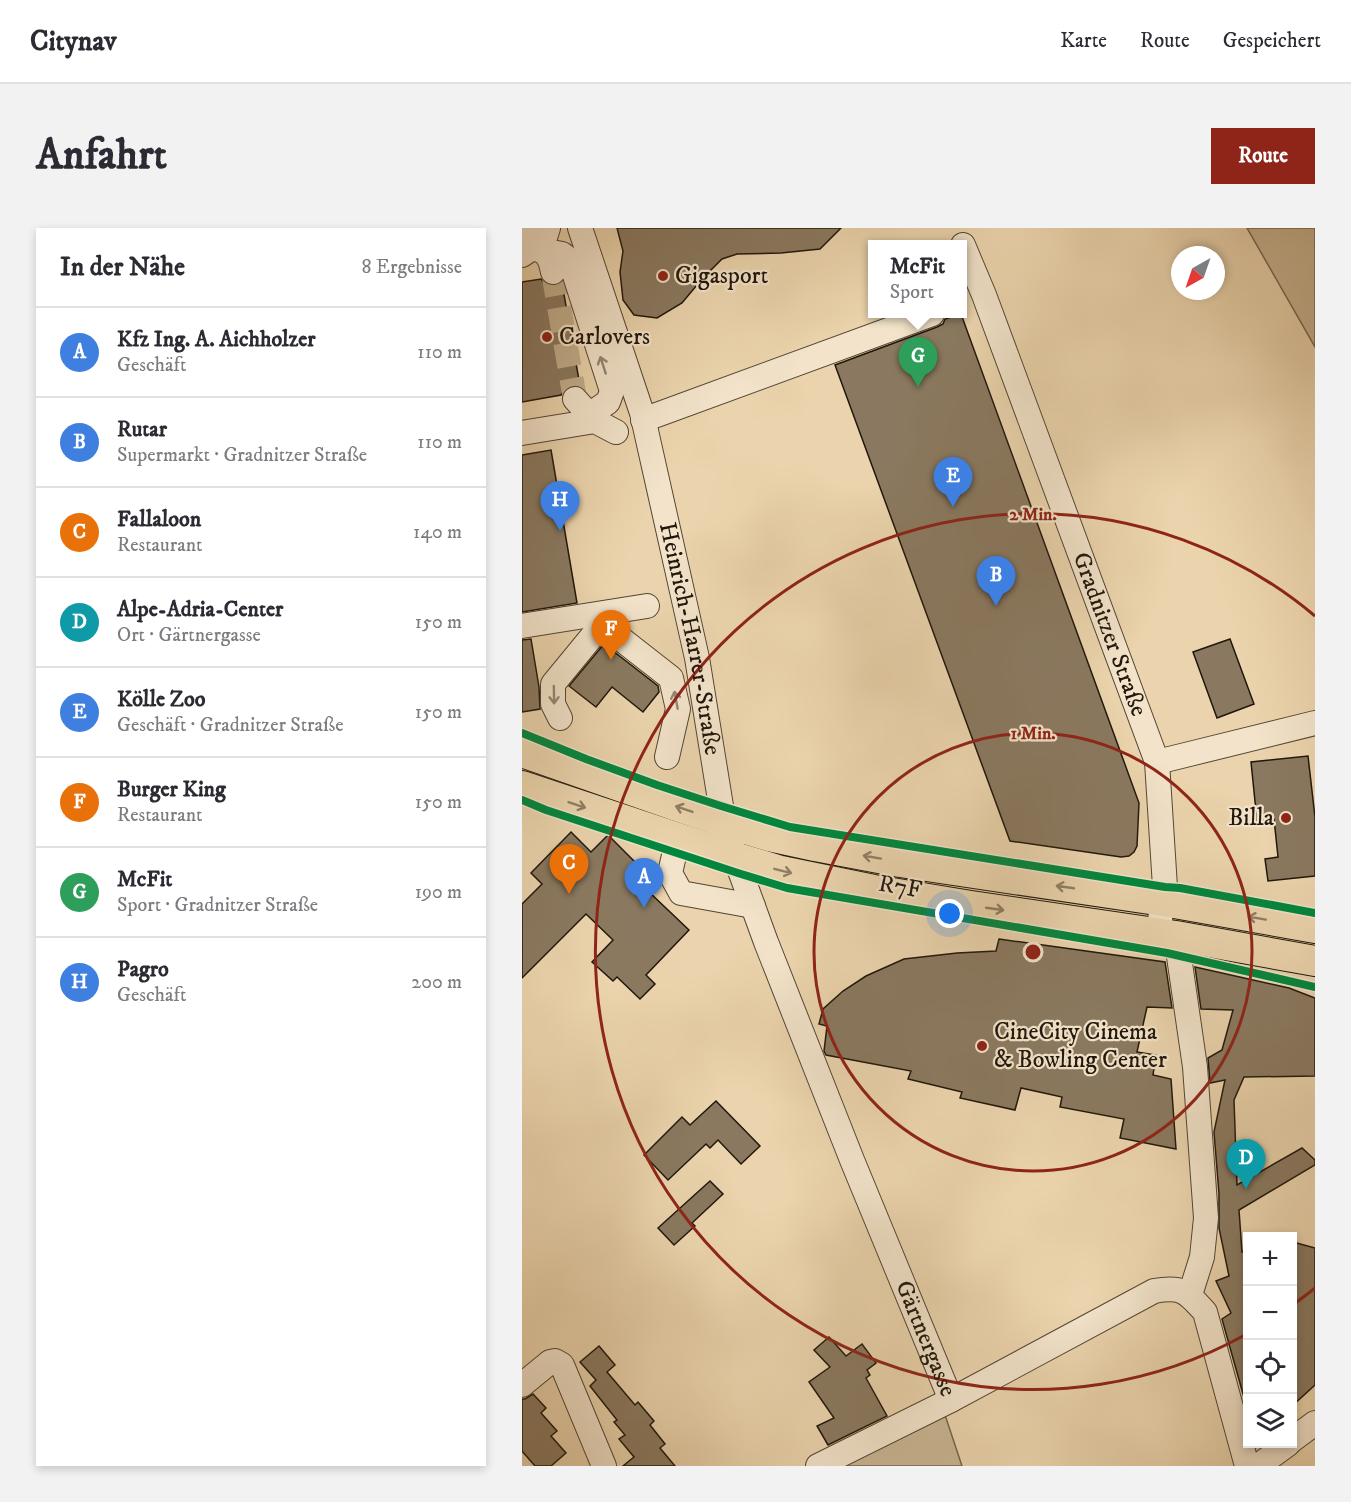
<!DOCTYPE html>
<html lang="de">
<head>
<meta charset="utf-8">
<style>
	:root { --surface:#fff; --page:#f2f2f3; --text:#2b2b33; --muted:#7c7c81; --line:#e1e1e2; --accent:#8f2418 }
	body { margin:0; font-family:"IM FELL DW Pica",serif; background:var(--page); color:var(--text) }
	.controls { position:absolute; right:18px; bottom:18px; display:grid; overflow:hidden; border-radius:0px; box-shadow:0 3px 9px #0003 }
	.controls button { width:54px; height:54px; display:grid; place-items:center; padding:0; border:0; border-bottom:2px solid var(--line); background:var(--surface); color:var(--text); font:30px sans-serif }
	.compass { position:absolute; left:649px; top:18px; width:54px; height:54px; border-radius:50%; background:var(--surface); box-shadow:0 3px 9px #0003; rotate:220deg }
	.you { position:absolute; left:428px; top:686px; width:21px; height:21px; margin:-15px; border:4px solid #fff; border-radius:50%; background:#1a73e8; box-shadow:0 0 0 9px #1a73e833 }
	.badge { display:grid; place-items:center; width:39px; height:39px; border-radius:50%; background:var(--accent); color:#fff; font-size:20px; font-weight:700 }
	.pin { position:absolute; translate:-50% -50px; filter:drop-shadow(0 2px 3px #0008) }
	.pin::after { content:''; position:absolute; top:32px; width:21px; height:18px; background:inherit; clip-path:polygon(0 0,100% 0,50% 100%) }
	.popup { position:absolute; left:346px; top:12px; width:99px; height:78px; box-sizing:border-box; display:grid; place-content:center; border-radius:0px; background:var(--surface); filter:drop-shadow(0 2px 4px #0005); font-size:20px; white-space:nowrap; color:var(--muted) }
	.popup b { font-size:22px; color:var(--text) }
	.popup::after { content:''; position:absolute; left:50%; top:100%; margin-left:-12px; border:12px solid transparent; border-top-color:var(--surface) }
	.list { margin:0; padding:0; list-style:none }
	h2 { display:flex; justify-content:space-between; align-items:center; height:78px; margin:0; padding:0 24px; font-size:26px }
	h2 small { font-size:20px; font-weight:400; color:var(--muted) }
	.list li { display:grid; grid-template-columns:39px 1fr auto; gap:18px; align-items:center; box-sizing:border-box; height:90px; padding:0 24px; border-top:2px solid var(--line) }
	.list b { display:block; font-size:22px; white-space:nowrap }
	.list p { margin:0; font-size:20px; white-space:nowrap; color:var(--muted) }
	.list em { font-size:20px; font-style:normal; color:var(--muted) }
	.icon { flex:none; width:33px; height:33px; fill:none; stroke:currentColor; stroke-width:2; stroke-linecap:round; stroke-linejoin:round }
	.map { position:relative; flex:none; width:793px; height:1238px; overflow:hidden; border-radius:0px }
	header { display:flex; align-items:center; gap:36px; box-sizing:border-box; height:84px; padding:0 30px; background:var(--surface); border-bottom:2px solid var(--line) }
	header strong { font-size:28px }
	nav { display:flex; gap:33px; margin-inline-start:auto; font-size:21px }
	.intro { display:flex; align-items:center; justify-content:space-between; box-sizing:border-box; height:144px; padding:0 36px }
	h1 { margin:0; font-size:42px }
	.button { padding:15px 27px; border-radius:0px; background:var(--accent); color:#fff; font-size:21px; font-weight:700 }
	main { display:flex; gap:36px; padding:0 36px }
	aside { flex:1; background:var(--surface); border-radius:0px; box-shadow:0 3px 9px #0003 }
	.map>svg:first-child { display:block }
</style>
</head>
<body>
<header>
<strong>Citynav</strong>
<nav><a>Karte</a><a>Route</a><a>Gespeichert</a></nav>
</header>
<div class="intro"><h1>Anfahrt</h1><a class="button">Route</a></div>
<main>
<aside>
<h2>In der Nähe<small>8 Ergebnisse</small></h2>
<ul class="list">
<li><span class="badge" style="background:#3f7fe0">A</span><div><b>Kfz Ing. A. Aichholzer</b><p>Geschäft</p></div><em>110 m</em></li>
<li><span class="badge" style="background:#3f7fe0">B</span><div><b>Rutar</b><p>Supermarkt · Gradnitzer Straße</p></div><em>110 m</em></li>
<li><span class="badge" style="background:#e8710a">C</span><div><b>Fallaloon</b><p>Restaurant</p></div><em>140 m</em></li>
<li><span class="badge" style="background:#0f9aa8">D</span><div><b>Alpe-Adria-Center</b><p>Ort · Gärtnergasse</p></div><em>150 m</em></li>
<li><span class="badge" style="background:#3f7fe0">E</span><div><b>Kölle Zoo</b><p>Geschäft · Gradnitzer Straße</p></div><em>150 m</em></li>
<li><span class="badge" style="background:#e8710a">F</span><div><b>Burger King</b><p>Restaurant</p></div><em>150 m</em></li>
<li><span class="badge" style="background:#2e9e5b">G</span><div><b>McFit</b><p>Sport · Gradnitzer Straße</p></div><em>190 m</em></li>
<li><span class="badge" style="background:#3f7fe0">H</span><div><b>Pagro</b><p>Geschäft</p></div><em>200 m</em></li>
</ul>
</aside>
<div class="map">
<svg width="793" height="1238" viewBox="0 0 793 1238">
	<rect width="100%" height="100%" fill="#ebd4ad"/>
	<filter id="stains"><feTurbulence type="fractalNoise" baseFrequency=".00333" numOctaves="4"/><feColorMatrix values="0 0 0 0 .2 0 0 0 0 .09 0 0 0 0 .02 0 0 0 .5 -.17"/></filter>
	<radialGradient id="worn" r=".72"><stop offset=".6" stop-color="#630" stop-opacity="0"/><stop offset="1" stop-color="#630" stop-opacity=".3"/></radialGradient>
	<g fill="#c8b492" stroke="#74664f" stroke-width="1.5">
		<path d="M725,0H793V119Z"/>
		<path d="M423,1187L440,1238H316Z"/>
	</g>
	<g fill="#8a7960" stroke="#20170c" stroke-width="1.5">
		<path d="M95,0H319L298,21L259,25L215,26L200,31L180,51L160,75L135,90L112,87L101,72L98,44L101,23Z"/>
		<path d="M19,51L21,54L27,58H35L40,55L58,158L49,157L43,161L39,167L0,174V54Z"/>
		<path d="M439,86L617,575L615,618L612,624L607,628L599,629L488,613L313,137L415,99L421,96L423,91Z"/>
		<path d="M29,222L55,375L0,384V227Z"/>
		<path d="M9,411L17,459L18,481L0,484V412Z"/>
		<path d="M708,411L732,476L695,490L671,424Z"/>
		<path d="M82,416L136,458L137,464L121,484L90,459L74,479L47,458Z"/>
		<path d="M786,528L793,589V648L746,653L743,631L756,629L752,591L735,593L729,534Z"/>
		<path d="M49,604L69,624L86,607L114,635L106,644L167,702L124,747L133,756L118,771L95,749L91,753L70,734L91,712L64,686L0,750V676L20,656L9,645Z"/>
		<path d="M477,711L643,734L650,780L625,779L615,824L634,827L631,847L649,851L654,921L598,910L602,891L538,879L540,869L499,860L493,882L438,870L440,864L386,851L389,843L304,827L302,823L305,798L297,796L301,781L321,763L344,748L382,731L435,725L474,723Z"/>
		<path d="M673,739L767,760L793,770V848L722,849L712,872L715,957L780,920L793,932V937L717,982L720,1024L726,1020V1173H723L700,1091L709,1085L694,1053L707,1048L697,1000V966L692,904L703,852L688,855L686,830L700,822L711,782L679,781Z"/>
		<path d="M194,873L238,918L219,936L196,912L188,920L184,916L146,952L122,927L160,889L168,897Z"/>
		<path d="M188,953L201,966L170,995L173,998L152,1017L136,1000Z"/>
		<path d="M771,1014L793,1020V1157L771,1177Z"/>
		<path d="M307,1109L324,1128L340,1116L354,1135L345,1142L348,1147L344,1150L365,1188L306,1217L295,1198L312,1190L287,1154L308,1139L292,1122Z"/>
		<path d="M77,1118L93,1137L85,1144L113,1177L116,1174L132,1193L128,1197L143,1216L138,1220L153,1238H101L112,1229L97,1211L103,1207L92,1194L95,1192L68,1158L74,1152L58,1134Z"/>
		<path d="M11,1166L24,1180L19,1185L35,1203L29,1208L44,1225L29,1238H13L0,1223V1171H3Z"/>
	</g>
	<g fill="none" stroke-linecap="round" stroke-linejoin="round">
		<path stroke="#c2ae8d" stroke-width="24" stroke-dasharray="24 12" stroke-linecap="butt" d="M31,44L53,171"/>
		<g stroke="#534634" stroke-width="26">
			<g id="minor">
				<path d="M26,0L19,22L40,26L48,32L90,163L86,174L70,185"/>
				<path id="s1" d="M58,0L120,185L175,430L199,578L213,629L244,714L330,932L429,1172"/>
				<path d="M0,3L9,0"/>
				<path id="s2" d="M441,17L462,67L635,534L643,659L636,705"/>
				<path d="M0,27L10,20C25,23 28,29 31,44"/>
				<path d="M53,171L62,181L70,185L73,193"/>
				<path d="M121,192L410,86"/>
				<path d="M0,205L73,193L94,204"/>
				<path d="M0,398L125,378"/>
				<path d="M38,490L31,476V456L77,400H85L149,450L156,481L145,529"/>
				<path d="M635,534L793,495"/>
				<path d="M156,610L148,645L159,665L231,678"/>
				<path d="M654,708L673,839L684,990L680,1029L668,1067"/>
				<path d="M0,1157L28,1134L33,1133L40,1137L82,1238"/>
				<path d="M770,1212L793,1195"/>
				<path d="M296,1238L429,1172L632,1063C660,1058 664,1063 683,1084L725,1238"/>
				<path d="M736,1238L766,1216"/>
			</g>
		</g>
		<g stroke="#20170c" stroke-width="32">
			<g id="major">
				<path d="M0,524L204,595L247,608L293,618L378,634L641,673L793,700"/>
				<path d="M0,558L213,629L259,643L352,662L449,678L654,708L793,733"/>
			</g>
		</g>
		<use href="#minor" stroke="#f2e3ca" stroke-width="24"/>
		<use href="#major" stroke="#ebd4ad" stroke-width="30"/>
		<g stroke="#f2e3ca" stroke-width="11">
			<g id="cycleway">
				<path d="M0,505L64,531L135,557L199,578L268,599L643,659L658,660L793,685"/>
				<path d="M0,572L24,582L219,646L265,660L645,725L793,759"/>
			</g>
		</g>
		<use href="#cycleway" stroke="#00873e" stroke-width="8"/>
	</g>
	<defs><path id="oneway-shaft" d="M-6 0H5M1.5-3L5.5 0L1.5 3" fill="none" stroke-width="1.6" stroke-linecap="round" stroke-linejoin="round" transform="scale(1.5)"/></defs>
	<g stroke="#948774">
		<use href="#oneway-shaft" transform="translate(81 137) rotate(-108)"/>
		<use href="#oneway-shaft" transform="translate(32 467) rotate(89)"/>
		<use href="#oneway-shaft" transform="translate(154 472) rotate(-101)"/>
	</g>
	<g stroke="#907f65">
		<use href="#oneway-shaft" transform="translate(55 577) rotate(18)"/>
		<use href="#oneway-shaft" transform="translate(162 581) rotate(-161)"/>
		<use href="#oneway-shaft" transform="translate(350 629) rotate(-170)"/>
		<use href="#oneway-shaft" transform="translate(261 643) rotate(14)"/>
		<use href="#oneway-shaft" transform="translate(543 659) rotate(-172)"/>
		<use href="#oneway-shaft" transform="translate(473 681) rotate(8)"/>
		<use href="#oneway-shaft" transform="translate(735 690) rotate(-170)"/>
	</g>
	<g fill="none" stroke="#8f2418" stroke-width="3">
		<circle cx="511" cy="724" r="219"/>
		<path d="M793 1060A438 438 0 0 1 772 1076M723 1107A438 438 0 1 1 793 388"/>
	</g>
	<g fill="#8f2418" stroke="#f2e3ca" stroke-width="2">
		<circle cx="141" cy="48" r="6"/>
		<circle cx="25" cy="109" r="6"/>
		<circle cx="764" cy="590" r="6"/>
		<circle cx="460" cy="818" r="6"/>
	</g>
	<g text-anchor="middle" dominant-baseline="central" stroke-width="4.5" stroke-linejoin="round" paint-order="stroke">
		<g font-size="24" fill="#20170c" stroke="#f2e3ca" text-anchor="start">
			<text x="153" y="48">Gigasport</text>
			<text x="37" y="109">Carlovers</text>
			<text x="752" y="590" text-anchor="end">Billa</text>
			<text x="472" y="804">CineCity Cinema<tspan x="472" dy="28">&amp; Bowling Center</tspan></text>
		</g>
		<g font-size="24" fill="#20170c" stroke="#f2e3ca">
			<text stroke="none"><textPath href="#s2" startOffset="416">Gradnitzer Straße</textPath></text>
			<text stroke="none"><textPath href="#s1" startOffset="426">Heinrich-Harrer-Straße</textPath></text>
			<text transform="translate(378 659) rotate(10)">R7F</text>
			<text stroke="none"><textPath href="#s1" startOffset="1167">Gärtnergasse</textPath></text>
		</g>
	</g>
	<circle cx="511" cy="724" r="9" fill="#8f2418" stroke="#f2e3ca" stroke-width="3"/>
	<g font-size="18" text-anchor="middle" font-weight="bold" fill="#8f2418" stroke="#f2e3ca" stroke-width="4.5" stroke-linejoin="round" paint-order="stroke">
		<text x="511" y="292">2 Min.</text>
		<text x="511" y="511">1 Min.</text>
	</g>
	<rect width="100%" height="100%" filter="url(#stains)"/>
	<rect width="100%" height="100%" fill="url(#worn)"/>
</svg>
<div class="controls">
<button>+</button>
<button>−</button>
<button><svg class="icon" aria-label="locate" viewBox="0 0 24 24"><circle cx="12" cy="12" r="6"/><path d="M12 2v4M12 18v4M2 12h4M18 12h4"/></svg></button>
<button><svg class="icon" aria-label="layers" viewBox="0 0 24 24"><path d="M12 4l9 5-9 5-9-5zM3 14l9 5 9-5"/></svg></button>
</div>
<svg class="compass" viewBox="-18 -18 36 36"><path d="M0-13l5 13h-10z" fill="#e53935"/><path d="M0 13l5-13h-10z" fill="#7c7c81"/></svg>
<div class="you"></div>
<div class="pin badge" style="left:122px;top:680px;background:#3f7fe0">A</div>
<div class="pin badge" style="left:474px;top:378px;background:#3f7fe0">B</div>
<div class="pin badge" style="left:47px;top:666px;background:#e8710a">C</div>
<div class="pin badge" style="left:724px;top:961px;background:#0f9aa8">D</div>
<div class="pin badge" style="left:431px;top:279px;background:#3f7fe0">E</div>
<div class="pin badge" style="left:89px;top:432px;background:#e8710a">F</div>
<div class="pin badge" style="left:396px;top:159px;background:#2e9e5b">G</div>
<div class="popup"><b>McFit</b>Sport</div>
<div class="pin badge" style="left:38px;top:303px;background:#3f7fe0">H</div>
</div>
</main>
</body>
</html>
